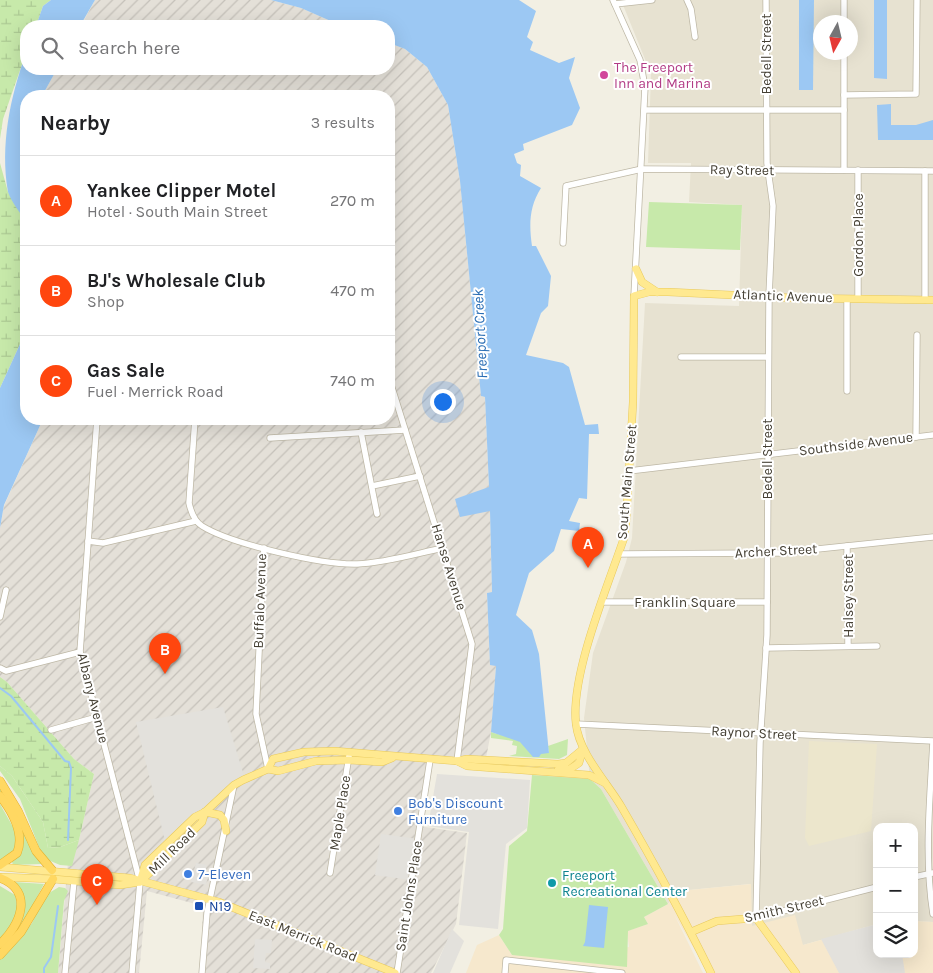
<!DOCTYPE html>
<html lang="en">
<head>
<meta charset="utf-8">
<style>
	:root { --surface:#fff; --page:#f2f2f2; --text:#202124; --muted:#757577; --line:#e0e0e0; --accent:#ff460e }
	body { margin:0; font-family:Karla,sans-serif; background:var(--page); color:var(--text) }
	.controls { position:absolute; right:15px; bottom:15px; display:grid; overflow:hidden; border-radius:10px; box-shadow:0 5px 20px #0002 }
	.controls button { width:45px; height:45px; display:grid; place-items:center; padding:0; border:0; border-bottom:1px solid var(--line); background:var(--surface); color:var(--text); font:25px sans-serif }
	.compass { position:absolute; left:813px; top:15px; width:45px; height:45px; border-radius:50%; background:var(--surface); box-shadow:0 5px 20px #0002; rotate:188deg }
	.you { position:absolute; left:442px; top:401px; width:18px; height:18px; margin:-12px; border:4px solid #fff; border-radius:50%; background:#1a73e8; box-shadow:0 0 0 8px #1a73e833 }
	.badge { display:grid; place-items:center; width:32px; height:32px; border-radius:50%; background:var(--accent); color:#fff; font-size:16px; font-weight:700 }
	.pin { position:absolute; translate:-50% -41px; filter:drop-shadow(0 1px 2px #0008) }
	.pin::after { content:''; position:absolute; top:26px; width:18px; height:15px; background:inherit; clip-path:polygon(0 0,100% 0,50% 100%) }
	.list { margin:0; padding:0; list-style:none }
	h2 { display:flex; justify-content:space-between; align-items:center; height:65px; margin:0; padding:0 20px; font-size:21px }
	h2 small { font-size:16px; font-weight:400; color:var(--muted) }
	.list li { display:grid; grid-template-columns:32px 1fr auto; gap:15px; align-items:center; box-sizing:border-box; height:90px; padding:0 20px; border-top:1px solid var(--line) }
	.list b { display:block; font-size:19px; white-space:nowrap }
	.list p { margin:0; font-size:16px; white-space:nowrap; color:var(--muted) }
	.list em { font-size:16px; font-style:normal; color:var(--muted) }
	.icon { flex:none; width:28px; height:28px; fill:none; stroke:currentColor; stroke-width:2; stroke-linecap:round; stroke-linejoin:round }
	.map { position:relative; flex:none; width:933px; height:973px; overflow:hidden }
	.search { position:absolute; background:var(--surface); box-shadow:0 5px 20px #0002; left:20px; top:20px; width:375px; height:55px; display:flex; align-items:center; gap:12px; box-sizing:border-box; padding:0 18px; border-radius:20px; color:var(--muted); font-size:19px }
	.panel { position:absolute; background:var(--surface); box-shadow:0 5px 20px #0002; left:20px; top:90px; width:375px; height:335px; border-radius:20px }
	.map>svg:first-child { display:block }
</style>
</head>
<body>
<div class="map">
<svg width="933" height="973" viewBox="0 0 933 973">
	<defs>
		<pattern id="industrial-furrows" width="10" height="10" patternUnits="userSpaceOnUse" patternTransform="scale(1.25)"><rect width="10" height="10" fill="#e4e0d8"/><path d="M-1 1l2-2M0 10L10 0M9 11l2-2" fill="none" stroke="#c5c1ba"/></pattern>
		<pattern id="wetland-marsh" width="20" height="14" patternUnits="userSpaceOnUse" patternTransform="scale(1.25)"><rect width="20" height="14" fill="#c7e9aa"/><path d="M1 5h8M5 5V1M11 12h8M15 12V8" fill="none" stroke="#acc993"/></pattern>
	</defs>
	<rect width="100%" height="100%" fill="#f2efe3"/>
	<path fill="#e7e2d1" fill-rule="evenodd" d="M621,0H933V922L914,921V827H877V924L803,945L752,926L750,884L679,891L668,904L601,789L590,779L584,718L593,653L626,562L632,538L645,303L739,306L742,205L689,202L691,163H648L651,74ZM820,22H850V52H820Z"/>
	<path fill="#f6e8cd" d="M751,884L752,926L795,915L803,945L877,924V954H914V921L933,922V973H708L674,914L703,973H466L477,945L499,935L512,955L629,947L627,931L648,924L644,917L668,904L679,891Z"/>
	<g fill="url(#industrial-furrows)">
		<path d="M95,0H271L301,8L342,26H81Z"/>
		<path d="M389,43L405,49L427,67L448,105L460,181L481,396L485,397L489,488L456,499L490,510L492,592L487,593L490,664L496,665L491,732L486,758L431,756L418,826L467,833L456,924L431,973H201L203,906L147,891L139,973H58L68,862L79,840L94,774L74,759L7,682L0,677V528L4,506L43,419H389V96H42L57,69H389Z"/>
	</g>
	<path fill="#ece6cc" d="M809,741L877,744L871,831L809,846L805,838Z"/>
	<g fill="#c7e9aa">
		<path d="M649,202L742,205L740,250L646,247Z"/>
		<path d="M491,716V732C500,735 511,737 519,741C532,748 531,754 549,753L548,746L568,739L567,755L559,759L509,756L516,754L517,746L512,745L513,741L491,738Z"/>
		<path d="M0,766L12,776L43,822L48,848L60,847L79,840L72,866L60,865L48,860L41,852L20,799L0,771Z"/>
		<path d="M532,775L590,779L601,789L668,904L644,917L648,924L628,931L627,967L512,955L499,935L503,929L509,846L527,831Z"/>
		<path d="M0,786C17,810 24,840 42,864L13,865L12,862L21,853L14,813L0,792Z"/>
		<path d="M0,804L17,834L16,852L0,860Z"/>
		<path d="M14,882L44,884L19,931L0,951L22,918L23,910Z"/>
		<path d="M0,886L15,895C21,918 14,924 0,941Z"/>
		<path d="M59,887L65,888L68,891L64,901L58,973H0V959L17,942L32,923L47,892L49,893Z"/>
	</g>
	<g fill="url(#wetland-marsh)">
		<path d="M0,0H51L43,6L36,26H26V53L3,119L0,139Z"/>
		<path d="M0,163L8,192L26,222V331L0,388Z"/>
		<path d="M0,677L7,682L74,759L94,774L79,840L60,847L48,848L43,822L12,776L0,766Z"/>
	</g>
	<g fill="#e3e1dc">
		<path d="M223,707L245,779L166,845L136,722Z"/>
		<path d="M437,774L530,780L527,828L506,844L498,929L459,925L469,832L428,826Z"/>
		<path d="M381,834L418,839L411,880L375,875Z"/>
		<path d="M196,863L207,865L205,871L209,872L206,885L191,882Z"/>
		<path d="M877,924V954H902L905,973H839L821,939Z"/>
		<path d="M452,929L464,941L450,973H433Z"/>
		<path d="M255,939L272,940L271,953H266L265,962L270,963V969L253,968Z"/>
	</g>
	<g fill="#9cc8f3">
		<path d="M51,0H95L80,26H36L43,6Z"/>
		<path d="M271,0H519L536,11L527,37L533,42L530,50L559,63L575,57L569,78L580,108L572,125L523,144L524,150L514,154L517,163L521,165L520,176L541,188C529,207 529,225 532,246H536L551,276L548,306L541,313L526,355L563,363L569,367L585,425L598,424L599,434H589L587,499L579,498L569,521L580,523L579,531L561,529L554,551L529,573L516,615L532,630L539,654L549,753L541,754L539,757H533L520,742L491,732L496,666L490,665L487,593L492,592L490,511L460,517L455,499L489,487L485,397L481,396L460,181L448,105L427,67L405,49L389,43V26H342L301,8Z"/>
		<path d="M799,0H814L813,90H799Z"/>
		<path d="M874,0H887V79L874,78Z"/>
		<path d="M26,53V69H57L42,96H26V222C20,212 12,203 8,192C0,145 10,98 26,53Z"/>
		<path d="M891,104V125H916L933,120V140H878L877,105Z"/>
		<path d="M26,331V419H43L4,505L0,528V388Z"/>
		<path d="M589,905L608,907L604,948L583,946L585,942Z"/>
	</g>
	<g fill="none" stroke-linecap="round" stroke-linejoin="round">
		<g stroke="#9cc8f3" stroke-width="2">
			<path d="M0,688L11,696L65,761L69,762L71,768L68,840"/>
			<path d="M44,973V968L51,957L58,906"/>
		</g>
		<g stroke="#beb8a6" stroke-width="7">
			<g id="minor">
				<path d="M613,0L640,60L645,87L634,296"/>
				<path d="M687,0L691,9L695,37"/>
				<path d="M766,0L767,163L773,206L769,296L767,635L760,743L756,918L877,887"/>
				<path d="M844,0V22"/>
				<path d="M615,4L652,0"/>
				<path d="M844,52V170"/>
				<path d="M844,95L916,94L917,0"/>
				<path d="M645,110H844"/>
				<path d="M389,187L391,202L389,247"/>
				<path d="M563,243L566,186L642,169L933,171"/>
				<path d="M858,299V170"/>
				<path d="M925,300V171"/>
				<path d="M681,357H768"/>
				<path d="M389,378L472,644L457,761"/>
				<path d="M847,391V299"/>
				<path d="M97,419L80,652L140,882L132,973"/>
				<path d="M195,419L189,503C191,512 194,521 202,526C231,544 322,565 357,564C385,563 415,554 443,548"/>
				<path d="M361,432L377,514"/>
				<path d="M916,437L917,335"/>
				<path d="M270,438L405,430"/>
				<path d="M629,471L933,435"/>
				<path d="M372,486L420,476"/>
				<path d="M88,541L103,543L196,521"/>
				<path d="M847,546L848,646"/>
				<path d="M264,548L256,714L268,769"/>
				<path d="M619,554L779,553L933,537"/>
				<path d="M603,602H767"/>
				<path d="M0,617L6,590"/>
				<path d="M766,648L877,646"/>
				<path d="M0,668L6,671L80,652"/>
				<path d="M576,724L933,741"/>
				<path d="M51,730L97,717"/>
				<path d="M933,742C930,800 924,857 933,914"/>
				<path d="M330,873L349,756"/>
				<path d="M914,877L933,873"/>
				<path d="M65,973L74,881"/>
				<path d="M202,973L207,913L234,785"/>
				<path d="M397,973L430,760"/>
				<path d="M505,973L506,960L622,973"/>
			</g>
		</g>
		<g stroke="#e8c95c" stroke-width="8">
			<g id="major">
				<path d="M636,269L642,282L657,292"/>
				<path d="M457,761L467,766L589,775L605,783"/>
				<path d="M268,769L273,759L304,752L334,751L457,761L467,759L558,764L566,763L583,749"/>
				<path d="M558,770L570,769L579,763L583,749"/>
				<path d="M205,812L220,815L224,820L226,831"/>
				<path d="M0,867L130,878L219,902L395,973"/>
				<path d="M0,877L53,879L120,885L140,882"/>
				<path d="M142,880L202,822L205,812"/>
				<path d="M140,882L145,865L195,817L205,812L234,785L243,780L268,769L278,771L316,761L349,760L382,762L392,758"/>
				<path d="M691,932L717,921L756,918L796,973"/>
				<path d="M711,973C683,916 653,861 621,806C606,781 579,753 576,724C570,676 608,585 624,538L626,523L633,402L634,296L649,292H668L796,298L933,300"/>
			</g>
		</g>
		<g stroke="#e3af2d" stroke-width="9">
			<g id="highway">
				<path d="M0,781L18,811L36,851L52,870"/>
				<path d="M0,796C12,811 25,834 17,853L0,865"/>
				<path d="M0,878C35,891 20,926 0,944"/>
				<path d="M0,955L21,932L53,879"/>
			</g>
		</g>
		<use href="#minor" stroke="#fff" stroke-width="5.5"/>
		<use href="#major" stroke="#ffe990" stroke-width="7"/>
		<use href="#highway" stroke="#ffd862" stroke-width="8"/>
	</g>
	<circle fill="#d1479c" stroke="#fff" stroke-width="2" cx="604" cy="75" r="5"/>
	<g fill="#3f7fe0" stroke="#fff" stroke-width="2">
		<circle cx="398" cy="811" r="5"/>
		<circle cx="188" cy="874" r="5"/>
	</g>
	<circle fill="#0f9aa8" stroke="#fff" stroke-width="2" cx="552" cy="883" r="5"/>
	<rect fill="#1a4fb4" stroke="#fff" stroke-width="2" x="194" y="901" width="10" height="10" rx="2.5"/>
	<g text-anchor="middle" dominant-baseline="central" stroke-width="4" stroke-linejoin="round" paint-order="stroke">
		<g font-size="14" fill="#443f33" stroke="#fff">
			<text transform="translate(766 54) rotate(-90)">Bedell Street</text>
			<text transform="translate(742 170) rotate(1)">Ray Street</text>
			<text transform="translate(858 235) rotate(-90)">Gordon Place</text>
			<text transform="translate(783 296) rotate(2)">Atlantic Avenue</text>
			<text transform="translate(856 444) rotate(-7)">Southside Avenue</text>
			<text transform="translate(767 459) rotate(-90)">Bedell Street</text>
			<text transform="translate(627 482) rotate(-85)">South Main Street</text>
			<text transform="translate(776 551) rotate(-3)">Archer Street</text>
			<text transform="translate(449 567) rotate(73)">Hanse Avenue</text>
			<text transform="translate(848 596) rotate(-90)">Halsey Street</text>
			<text transform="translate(260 601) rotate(-88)">Buffalo Avenue</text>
			<text x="685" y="602">Franklin Square</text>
			<text transform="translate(93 698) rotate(76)">Albany Avenue</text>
			<text transform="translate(754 733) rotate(3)">Raynor Street</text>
			<text transform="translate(340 813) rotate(-81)">Maple Place</text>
			<text transform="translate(172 851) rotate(-44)">Mill Road</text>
			<text transform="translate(409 896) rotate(-81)">Saint Johns Place</text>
			<text transform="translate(784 909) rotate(-13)">Smith Street</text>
			<text transform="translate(303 936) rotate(22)">East Merrick Road</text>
		</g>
		<g font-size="14" fill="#b23c85" stroke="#fff" text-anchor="start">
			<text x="614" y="67">The Freeport<tspan x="614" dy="16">Inn and Marina</tspan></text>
		</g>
		<g font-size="14" fill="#366cbe" stroke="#fff" text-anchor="start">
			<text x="408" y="803">Bob's Discount<tspan x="408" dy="16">Furniture</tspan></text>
			<text x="198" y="874">7-Eleven</text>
		</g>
		<g font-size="14" fill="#0d838f" stroke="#fff" text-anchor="start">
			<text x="562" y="875">Freeport<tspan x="562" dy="16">Recreational Center</tspan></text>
		</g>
		<g font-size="14" fill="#164399" stroke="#fff" text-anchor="start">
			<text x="209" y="906">N19</text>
		</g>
		<g font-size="15" font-style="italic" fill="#296db4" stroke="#fff">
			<text transform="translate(480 334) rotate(-93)">Freeport Creek</text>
		</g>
	</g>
</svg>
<div class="controls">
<button>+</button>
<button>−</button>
<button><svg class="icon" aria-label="layers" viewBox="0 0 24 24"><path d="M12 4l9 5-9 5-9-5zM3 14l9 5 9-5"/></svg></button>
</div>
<svg class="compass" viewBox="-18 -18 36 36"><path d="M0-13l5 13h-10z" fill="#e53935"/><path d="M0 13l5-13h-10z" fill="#757577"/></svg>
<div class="you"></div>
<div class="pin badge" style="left:588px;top:568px">A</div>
<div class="pin badge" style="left:165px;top:674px">B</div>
<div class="pin badge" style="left:97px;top:905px">C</div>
<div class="search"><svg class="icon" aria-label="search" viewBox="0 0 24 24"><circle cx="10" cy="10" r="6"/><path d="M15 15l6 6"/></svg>Search here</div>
<section class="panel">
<h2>Nearby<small>3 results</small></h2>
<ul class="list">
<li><span class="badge">A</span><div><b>Yankee Clipper Motel</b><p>Hotel · South Main Street</p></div><em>270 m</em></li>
<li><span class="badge">B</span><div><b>BJ's Wholesale Club</b><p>Shop</p></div><em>470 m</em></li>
<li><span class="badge">C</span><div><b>Gas Sale</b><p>Fuel · Merrick Road</p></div><em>740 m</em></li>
</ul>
</section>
</div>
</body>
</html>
